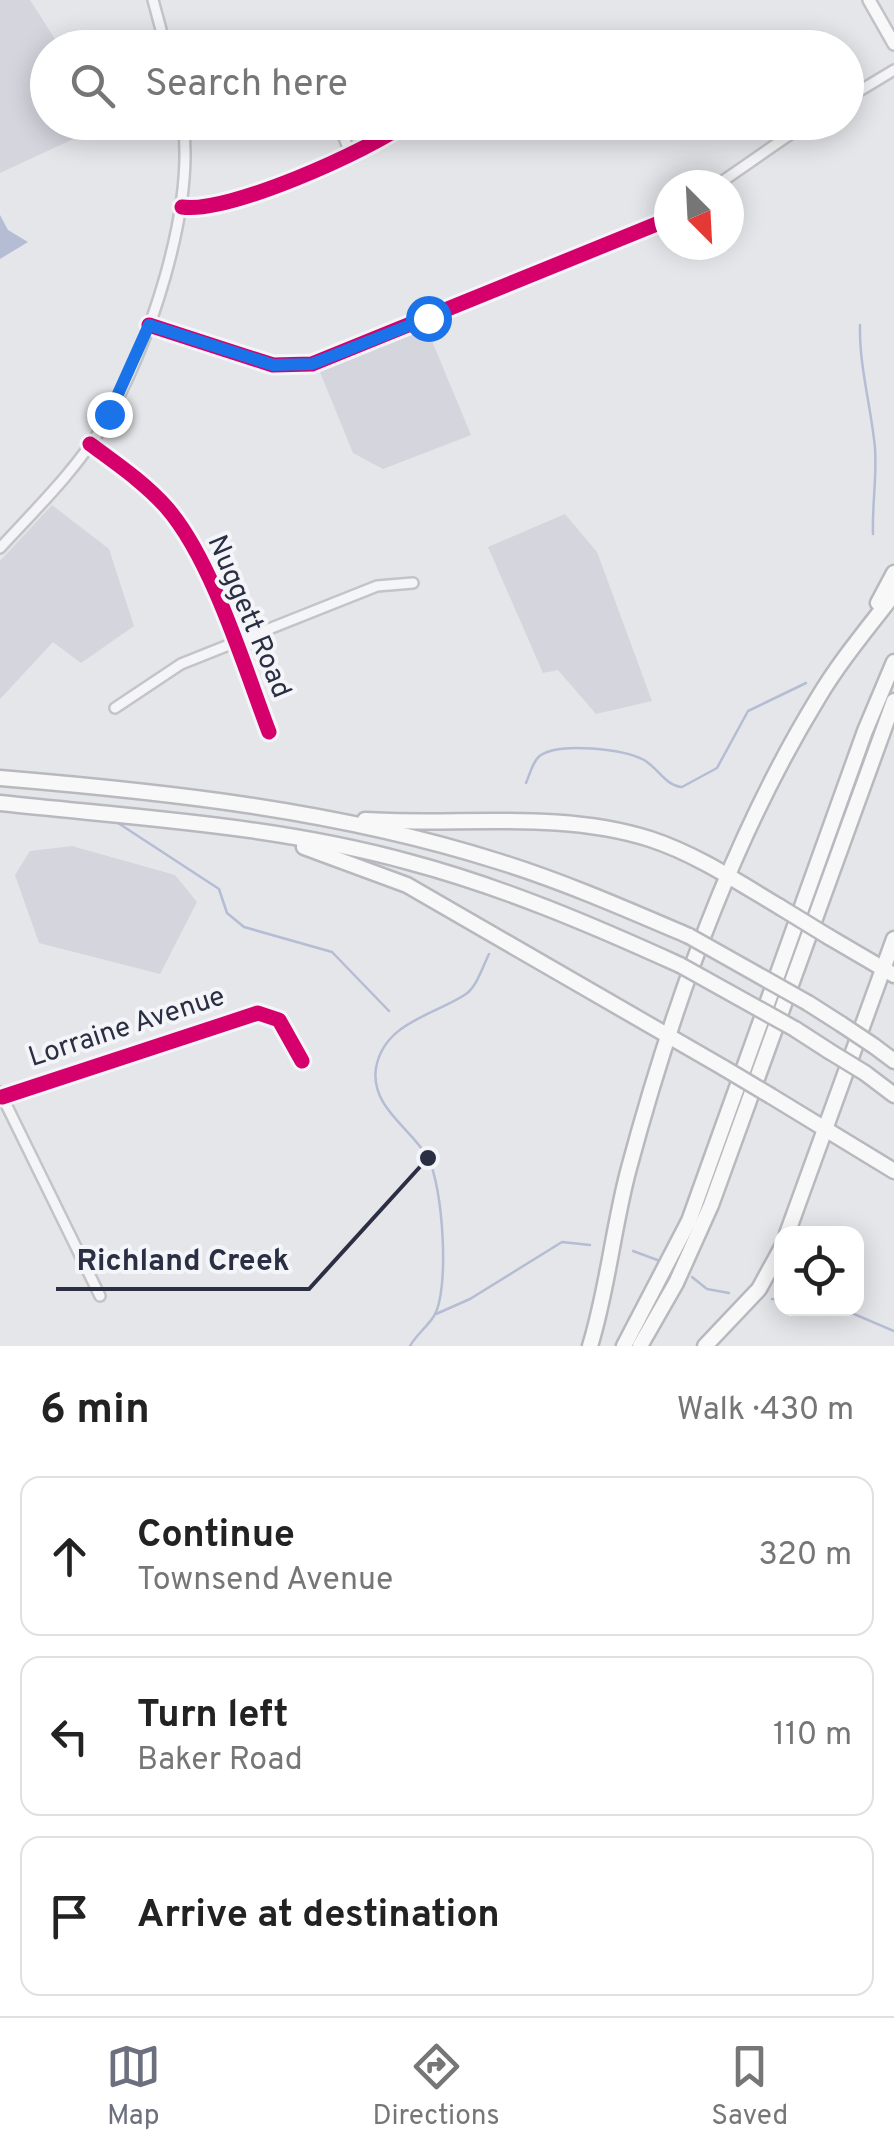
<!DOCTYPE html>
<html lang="en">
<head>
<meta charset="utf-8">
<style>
	:root { --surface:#fff; --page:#f6f6f6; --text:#222; --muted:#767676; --line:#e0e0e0; --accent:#6c6f7e }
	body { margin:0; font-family:Overpass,sans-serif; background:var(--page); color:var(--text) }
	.controls { position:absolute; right:30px; bottom:30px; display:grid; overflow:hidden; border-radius:20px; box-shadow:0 5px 25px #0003 }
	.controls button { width:90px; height:90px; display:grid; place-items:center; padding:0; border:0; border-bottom:2px solid var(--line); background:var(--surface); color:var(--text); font:50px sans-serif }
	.compass { position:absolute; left:654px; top:170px; width:90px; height:90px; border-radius:50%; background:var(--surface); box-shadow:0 5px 25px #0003; rotate:156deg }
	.stop { position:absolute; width:30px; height:30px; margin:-22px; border:8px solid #1a73e8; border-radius:50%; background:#fff }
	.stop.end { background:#1a73e8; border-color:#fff; box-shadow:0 2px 10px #0008 }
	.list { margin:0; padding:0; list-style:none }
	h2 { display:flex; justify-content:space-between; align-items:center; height:130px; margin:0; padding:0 40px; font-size:42px }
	h2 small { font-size:32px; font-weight:400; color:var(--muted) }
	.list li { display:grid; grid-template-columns:65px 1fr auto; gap:30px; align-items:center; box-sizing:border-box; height:160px; margin:0 20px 20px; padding:0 20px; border:2px solid var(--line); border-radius:20px }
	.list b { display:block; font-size:38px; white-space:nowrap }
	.list p { margin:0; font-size:32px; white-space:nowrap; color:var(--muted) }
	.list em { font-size:32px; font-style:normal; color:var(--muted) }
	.icon { flex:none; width:55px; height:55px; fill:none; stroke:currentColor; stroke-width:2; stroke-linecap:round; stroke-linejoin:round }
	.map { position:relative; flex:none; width:894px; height:1346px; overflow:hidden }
	.search { position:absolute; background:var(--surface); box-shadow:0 5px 25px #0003; left:30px; right:30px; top:30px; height:110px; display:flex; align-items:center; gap:25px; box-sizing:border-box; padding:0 35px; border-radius:55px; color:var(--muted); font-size:38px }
	.sheet { height:670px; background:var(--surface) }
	nav { display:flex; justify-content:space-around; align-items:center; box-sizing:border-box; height:140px; border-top:2px solid var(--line); background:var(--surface); font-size:28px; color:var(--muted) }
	nav a { display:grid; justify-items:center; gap:5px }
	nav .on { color:var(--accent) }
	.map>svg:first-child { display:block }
</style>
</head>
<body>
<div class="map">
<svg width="894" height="1346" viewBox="0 0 894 1346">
	<rect width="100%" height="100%" fill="#e5e6ea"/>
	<g fill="#d4d5dd">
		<path d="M0,0H30L60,47L48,48V122L97,123L99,127L0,173Z"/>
		<path d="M427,329L471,435L383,469L353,453L320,372Z"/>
		<path d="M52,505L109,549L134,626L81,663L53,642L0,699V561Z"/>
		<path d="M565,514L597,552L652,701L596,714L558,670L543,673L488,547Z"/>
		<path d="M72,846L175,875L197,902L160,974L39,943L15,875L30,851Z"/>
	</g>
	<path fill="#b5bdd4" d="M0,215L8,230L28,242L0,259Z"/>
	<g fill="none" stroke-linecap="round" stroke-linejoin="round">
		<g stroke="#b5bdd4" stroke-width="2.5">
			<path d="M860,325C859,366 871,406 875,448C877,477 872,505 873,534"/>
			<path d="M526,783C530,774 533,760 541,755C561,742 623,749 644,760C658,768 666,786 682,787L717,768L748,711L806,683"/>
			<path d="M115,821L219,889L227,913L244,927L332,952L389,1011"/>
			<path d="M633,1251L660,1261"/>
			<path d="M692,1277L707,1289L729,1293"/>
			<path d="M772,1299L782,1300"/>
			<path d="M840,1308L894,1331"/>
			<path d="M436,1314L470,1299L562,1242L590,1245"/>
			<path d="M410,1346C416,1335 427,1327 434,1316C450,1290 443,1186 428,1158C411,1128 370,1107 376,1068C384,1022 435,1015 466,994C477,986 483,966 489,954"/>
		</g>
		<g stroke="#c3c4c8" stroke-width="14">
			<g id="minor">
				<path d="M153,0L166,48"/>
				<path d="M846,99L894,70"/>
				<path d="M338,122L350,153"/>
				<path d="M717,185L808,122"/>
				<path d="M182,207C228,214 368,151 408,122"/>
				<path d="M149,325L273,365L312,364L669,219"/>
				<path d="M90,444C117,464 145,483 167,508C212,560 244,666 269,732"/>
				<path d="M0,548C36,509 76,470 104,424C149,348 195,210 183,122"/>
				<path d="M115,708L181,664L377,586L413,583"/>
				<path d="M0,1092L100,1296"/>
				<path d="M2,1097L258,1013L279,1020L302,1061"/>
			</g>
		</g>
		<g stroke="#c2c3c8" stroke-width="16">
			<path id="major" d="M869,0L894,44"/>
		</g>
		<g stroke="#b7b9bf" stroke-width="19">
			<g id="highway">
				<path d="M878,603L894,573"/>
				<path d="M0,778C167,792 336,810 497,861C562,881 626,909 689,936"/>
				<path d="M0,803C137,818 275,825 409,862C503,887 592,925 680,965"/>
				<path d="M365,820C457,826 560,810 650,839C696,854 738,882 780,907"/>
				<path d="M304,847L407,885L724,1068"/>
				<path d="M829,937L894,975"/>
				<path d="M808,1003L841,1024"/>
				<path d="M795,1029L829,1051"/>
				<path d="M874,1046L894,1061"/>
				<path d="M865,1073L894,1095"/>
				<path d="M771,1096L894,1171"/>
				<path d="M787,1234L894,939"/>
				<path d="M590,1346C608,1288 613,1227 629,1168C672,1008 731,840 818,698C840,661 868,628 894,594"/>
				<path d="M624,1346L689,1221L865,731L894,662"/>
				<path d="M640,1346L676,1283L711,1205L894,701"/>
				<path d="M705,1346L759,1289L782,1247"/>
			</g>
		</g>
		<use href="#minor" stroke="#f5f5f7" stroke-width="9"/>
		<use href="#major" stroke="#f8f8f8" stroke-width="11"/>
		<use href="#highway" stroke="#f8f8f8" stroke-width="14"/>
		<g stroke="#b7b9bf" stroke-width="19" stroke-linecap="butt">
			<g id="highway-bridge">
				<path d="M780,907L829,937"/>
				<path d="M689,936L808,1003"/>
				<path d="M680,965L795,1029"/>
				<path d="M841,1024L874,1046"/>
				<path d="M829,1051L865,1073"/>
				<path d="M724,1068L771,1096"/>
			</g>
		</g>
		<use href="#highway-bridge" stroke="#f8f8f8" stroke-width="14"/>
		<g stroke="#f4f5f9" stroke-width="21">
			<g id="cycleway">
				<path d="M182,207C228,214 368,151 408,122"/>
				<path d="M149,325L273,365L312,364L669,219"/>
				<path d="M90,444C117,464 145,483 167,508C212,560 244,666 269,732"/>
				<path d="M2,1097L258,1013L279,1020L302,1061"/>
			</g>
		</g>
		<use href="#cycleway" stroke="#d6006c" stroke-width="15"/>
	</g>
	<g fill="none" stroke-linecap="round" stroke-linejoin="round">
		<path stroke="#1a73e8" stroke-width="12" d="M109,414L149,325L273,365L312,364L428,318"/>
	</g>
	<g text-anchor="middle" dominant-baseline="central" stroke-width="8" stroke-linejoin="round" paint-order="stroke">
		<g font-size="28" fill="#2b2f44" stroke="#f4f5f9">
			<text transform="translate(248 617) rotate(67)">Nuggett Road</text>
			<text transform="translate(127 1028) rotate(-18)">Lorraine Avenue</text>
		</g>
	</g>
	<path fill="none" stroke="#2b2f44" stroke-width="4" d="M428 1158L309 1289H56"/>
	<circle fill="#2b2f44" stroke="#f4f5f9" stroke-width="4" cx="428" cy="1158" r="10"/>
	<g font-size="30" text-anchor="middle" font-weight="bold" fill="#2b2f44" stroke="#f4f5f9" stroke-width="8" stroke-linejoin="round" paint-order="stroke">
		<text x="183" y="1270">Richland Creek</text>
	</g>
</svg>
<div class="controls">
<button><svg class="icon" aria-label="locate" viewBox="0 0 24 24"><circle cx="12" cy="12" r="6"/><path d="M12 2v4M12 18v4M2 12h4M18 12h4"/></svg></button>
</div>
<svg class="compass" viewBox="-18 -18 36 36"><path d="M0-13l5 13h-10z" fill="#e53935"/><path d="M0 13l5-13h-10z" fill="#767676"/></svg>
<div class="stop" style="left:428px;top:318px"></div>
<div class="stop end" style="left:109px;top:414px"></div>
<div class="search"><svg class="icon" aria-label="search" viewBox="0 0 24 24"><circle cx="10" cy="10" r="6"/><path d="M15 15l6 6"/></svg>Search here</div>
</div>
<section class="sheet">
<h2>6 min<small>Walk · 430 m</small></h2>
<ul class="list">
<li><svg class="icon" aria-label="ahead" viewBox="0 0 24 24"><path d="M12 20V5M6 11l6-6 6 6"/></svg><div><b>Continue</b><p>Townsend Avenue</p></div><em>320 m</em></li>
<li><svg class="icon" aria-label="left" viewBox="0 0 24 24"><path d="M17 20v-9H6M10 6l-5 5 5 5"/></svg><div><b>Turn left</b><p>Baker Road</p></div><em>110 m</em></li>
<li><svg class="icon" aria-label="arrive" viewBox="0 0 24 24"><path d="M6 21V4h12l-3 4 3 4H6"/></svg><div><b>Arrive at destination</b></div></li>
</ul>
</section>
<nav>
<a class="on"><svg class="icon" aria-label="map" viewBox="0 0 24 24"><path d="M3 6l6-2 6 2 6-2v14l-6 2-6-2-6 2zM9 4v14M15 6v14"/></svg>Map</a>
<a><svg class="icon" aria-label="directions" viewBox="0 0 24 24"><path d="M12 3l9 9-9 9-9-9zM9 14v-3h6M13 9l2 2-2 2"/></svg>Directions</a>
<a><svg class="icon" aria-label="saved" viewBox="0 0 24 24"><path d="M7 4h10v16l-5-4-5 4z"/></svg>Saved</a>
</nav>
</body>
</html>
